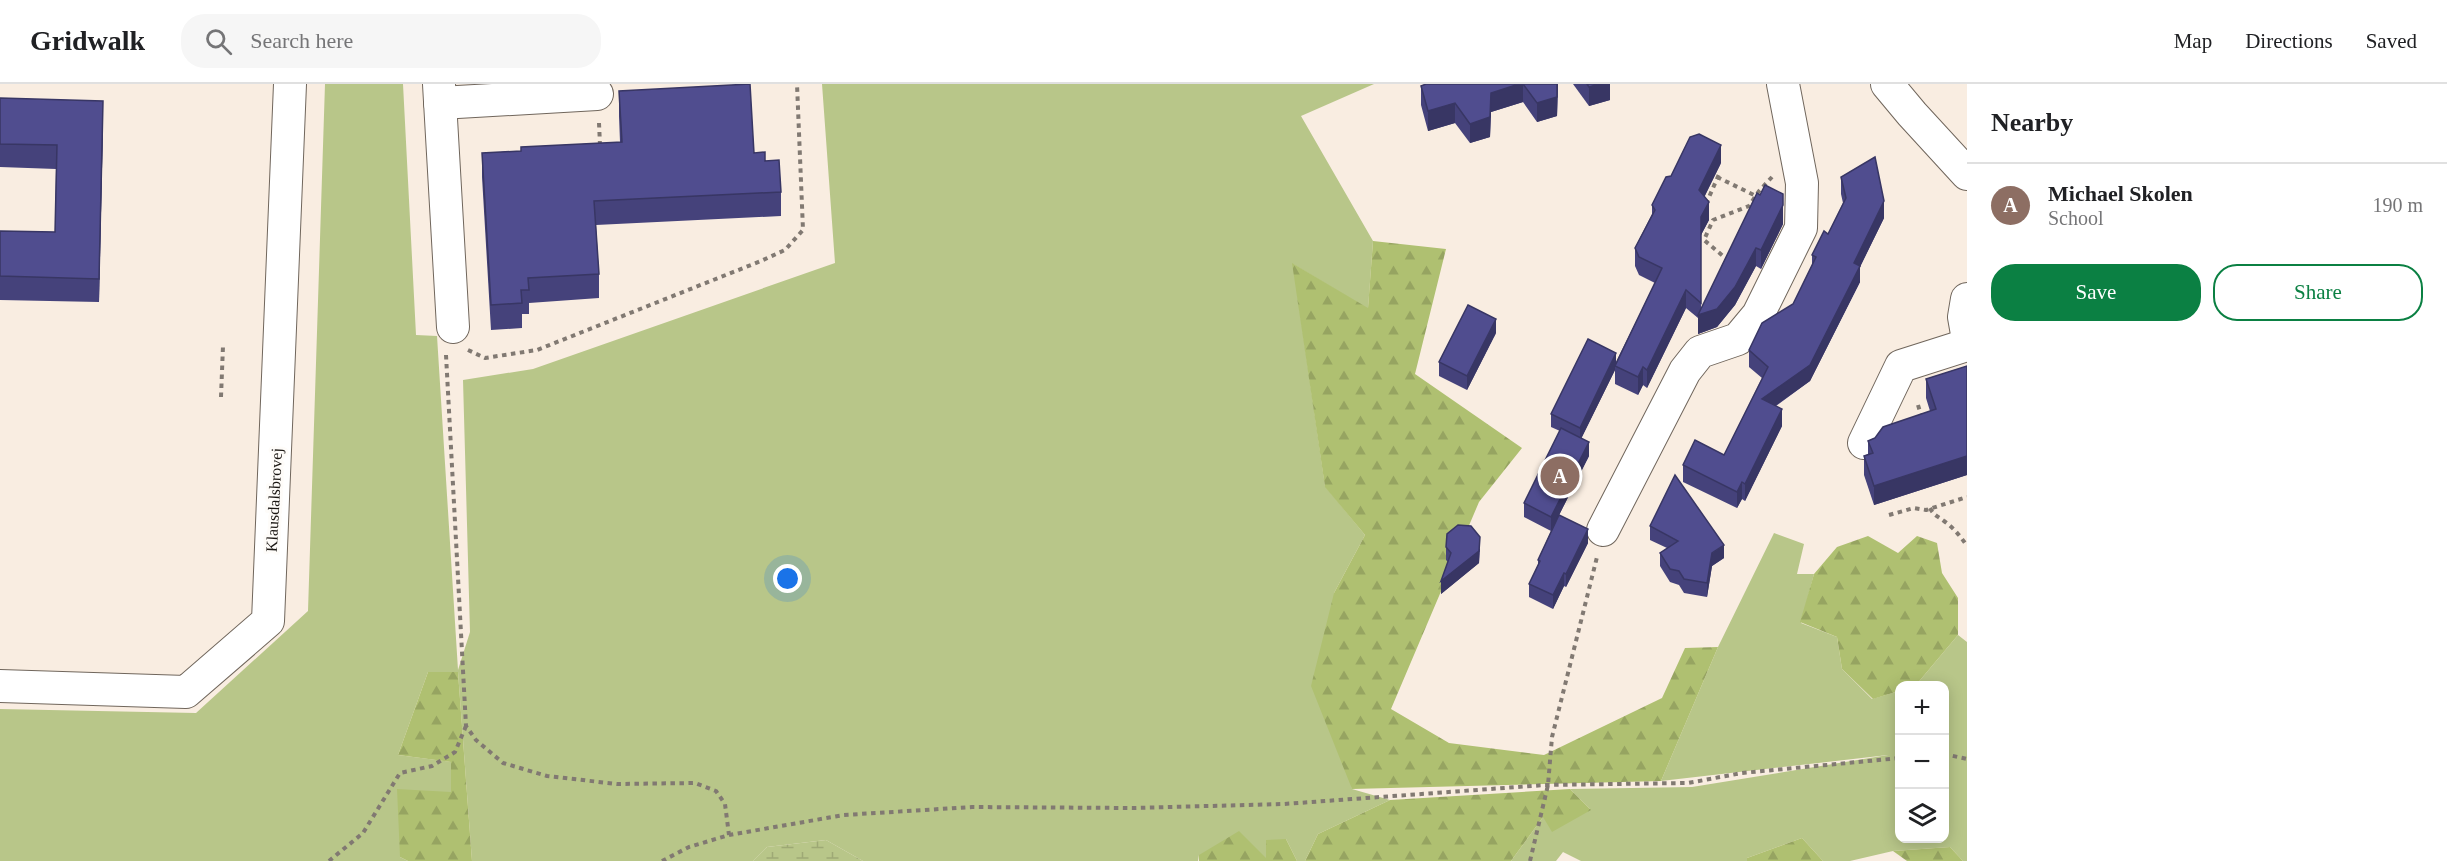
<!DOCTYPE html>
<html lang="en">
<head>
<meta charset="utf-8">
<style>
	:root { --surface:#fff; --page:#f6f6f6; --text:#202124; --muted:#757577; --line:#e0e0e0; --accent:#0b8043 }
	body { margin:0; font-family:"Times New Roman",serif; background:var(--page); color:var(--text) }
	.controls { position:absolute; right:18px; bottom:18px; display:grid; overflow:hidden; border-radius:12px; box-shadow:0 3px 15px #0003 }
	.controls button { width:54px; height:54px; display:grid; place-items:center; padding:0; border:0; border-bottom:2px solid var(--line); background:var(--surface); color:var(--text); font:30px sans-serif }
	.you { position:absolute; left:788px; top:495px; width:21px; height:21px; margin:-15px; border:4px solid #fff; border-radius:50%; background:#1a73e8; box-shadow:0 0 0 9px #1a73e833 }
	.badge { display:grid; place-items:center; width:39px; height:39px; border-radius:50%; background:var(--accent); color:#fff; font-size:20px; font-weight:700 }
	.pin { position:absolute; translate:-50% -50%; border:3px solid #fff; box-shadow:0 2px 6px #0006 }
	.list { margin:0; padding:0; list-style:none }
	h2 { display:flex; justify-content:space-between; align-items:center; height:78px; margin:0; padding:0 24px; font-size:26px }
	h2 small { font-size:20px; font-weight:400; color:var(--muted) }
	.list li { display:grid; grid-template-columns:39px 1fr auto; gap:18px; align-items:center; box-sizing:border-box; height:84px; padding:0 24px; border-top:2px solid var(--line) }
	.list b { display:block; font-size:22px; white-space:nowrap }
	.list p { margin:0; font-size:20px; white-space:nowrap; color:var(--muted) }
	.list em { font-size:20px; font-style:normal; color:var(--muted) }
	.actions { display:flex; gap:12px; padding:18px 24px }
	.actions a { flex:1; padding:14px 0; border:2px solid var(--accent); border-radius:24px; text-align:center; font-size:21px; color:var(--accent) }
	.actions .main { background:var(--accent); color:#fff }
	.icon { flex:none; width:33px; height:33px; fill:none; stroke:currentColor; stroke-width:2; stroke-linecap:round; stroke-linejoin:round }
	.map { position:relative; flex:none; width:1967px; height:777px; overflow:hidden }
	header { display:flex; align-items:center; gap:36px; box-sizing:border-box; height:84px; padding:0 30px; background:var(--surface); border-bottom:2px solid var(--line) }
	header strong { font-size:28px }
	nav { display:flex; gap:33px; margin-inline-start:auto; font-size:21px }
	.search { width:420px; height:54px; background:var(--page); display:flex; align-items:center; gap:15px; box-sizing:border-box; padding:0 21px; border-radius:24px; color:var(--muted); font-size:22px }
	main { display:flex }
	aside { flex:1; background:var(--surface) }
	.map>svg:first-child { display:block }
</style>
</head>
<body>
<header>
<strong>Gridwalk</strong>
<div class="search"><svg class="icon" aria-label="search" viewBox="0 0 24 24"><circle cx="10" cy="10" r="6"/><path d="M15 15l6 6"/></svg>Search here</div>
<nav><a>Map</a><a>Directions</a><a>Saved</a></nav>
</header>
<main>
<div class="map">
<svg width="1967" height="777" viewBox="0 0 1967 777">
	<defs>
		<pattern id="forest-firs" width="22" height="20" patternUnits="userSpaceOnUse" patternTransform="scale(1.5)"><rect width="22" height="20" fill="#afc071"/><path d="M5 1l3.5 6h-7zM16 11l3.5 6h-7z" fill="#96a461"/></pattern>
		<pattern id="wetland-marsh" width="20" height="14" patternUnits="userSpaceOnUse" patternTransform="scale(1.5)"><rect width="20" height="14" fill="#b8c689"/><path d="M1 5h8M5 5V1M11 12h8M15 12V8" fill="none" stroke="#9ea975"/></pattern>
	</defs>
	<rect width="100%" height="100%" fill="#f9ede1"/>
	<g fill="#b8c689">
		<path d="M325,0H403L416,251L437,252L458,586L470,548L463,296L533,285L835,179L822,0H1374L1301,32L1373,157L1368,225L1293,180L1325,402L1365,451L1334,509L1352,705L1390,716L1318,750L1305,777H1297L1286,755L1266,775L1199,771L1198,777H863L826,756L767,763L753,777H472L458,588H428L398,671L452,678L451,709L400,773L408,777H0V625L196,629L308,527Z"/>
		<path d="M1774,449L1804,460L1797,490H1814L1801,539L1837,553L1842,585L1872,615L1899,607L1900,754H1944V602L1916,601L1958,551L1967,558V777H1963L1950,763L1893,767L1850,777H1823L1802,754L1747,774V777H1581L1563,768L1556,777H1511L1543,733L1590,725L1570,705L1692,703L1888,671L1661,697L1718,563Z"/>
	</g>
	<g fill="url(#forest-firs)">
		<path d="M1373,157L1446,165L1415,290L1522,364L1479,418L1391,625L1449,659L1544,671L1662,614L1685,564L1718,563L1661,697L1352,705L1311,602L1334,509L1365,451L1325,403L1292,179L1368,224Z"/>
		<path d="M1868,452L1898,469L1917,452L1937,459L1942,489L1958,514V551L1916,601L1900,602L1899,607L1873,615L1842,585L1837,553L1800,538L1814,490L1837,463Z"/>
		<path d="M428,588H458L472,777H408L400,773L397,705L451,708V678L398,671Z"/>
		<path d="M1570,705L1591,726L1552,748L1543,733L1511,777H1305L1318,750L1390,716Z"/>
		<path d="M1239,747L1266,774V756L1286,755L1297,777H1199V771Z"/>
		<path d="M1802,754L1823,777H1747V774Z"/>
		<path d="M1950,763L1963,777H1907L1893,767Z"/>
	</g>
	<path fill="url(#wetland-marsh)" d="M826,756L863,777H753L767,763Z"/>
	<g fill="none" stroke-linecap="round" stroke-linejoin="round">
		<g stroke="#70665c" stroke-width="34">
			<g id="minor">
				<path d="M439,0L453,243"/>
				<path d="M1887,0L1912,30L1967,90"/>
				<path d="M440,19L597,10"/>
				<path d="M1967,215L1964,233L1967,250"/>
				<path d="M1864,359L1901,282L1967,261"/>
				<path d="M1603,446L1685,287L1700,268L1738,255L1758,231L1801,144L1802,99L1783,0"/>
				<path d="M0,602L186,608L268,537L290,0"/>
			</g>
		</g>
		<g stroke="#817972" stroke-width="4" stroke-dasharray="4.5 4.5" stroke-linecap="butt">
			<path d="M599,39L600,61"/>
			<path d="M1717,93L1756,112"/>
			<path d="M1706,120L1720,88"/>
			<path d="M1729,177L1704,156L1713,136L1749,122L1759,107L1772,93"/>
			<path d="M468,266L485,274L537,266L761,177L785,166L803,146L797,0"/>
			<path d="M446,271L466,642L476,656L503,679L547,692L617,700L695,699L716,707L725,720L729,751"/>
			<path d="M221,313L223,262"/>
			<path d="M1918,321L1922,334"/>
			<path d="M1930,424C1934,432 1938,432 1944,437C1954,444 1961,453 1967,462"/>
			<path d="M1889,431L1914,424L1926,426L1967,413"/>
			<path d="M1944,670L1967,675"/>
			<path d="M329,777L363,749L400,689L432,682L455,668L466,642"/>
			<path d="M662,777L689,763L729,751L844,731L972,723L1133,724L1284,720L1545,701L1688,699L1742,689L1900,674"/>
			<path d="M1530,777L1548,701L1552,653L1597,473"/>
		</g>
		<use href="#minor" stroke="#fff" stroke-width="32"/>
	</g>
	<g fill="#45427b">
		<path d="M1426,0H1558L1557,32L1537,38L1523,18L1491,28L1490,53L1470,59L1455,39L1428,47L1421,21V2Z"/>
		<path d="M1573,0H1610V16L1589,22Z"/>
		<path d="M619,7L754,69L765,77L781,108V132L596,141L599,190V214L529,219V230H522V244L491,246L482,93V69L521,67L620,58L619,32Z"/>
		<path d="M0,14L103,41L99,218L0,216V147L55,148L56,85L0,83Z"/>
		<path d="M1721,79L1704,113L1709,136L1701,151V226L1757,109L1783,140L1761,185L1756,182L1735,221L1717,243L1698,250V234L1686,224L1647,304L1643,301L1638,311L1615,300V286L1581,355L1589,372L1559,431L1588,459L1566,503L1564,502L1553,525L1529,513V500L1538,482V476L1551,447L1524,433V419L1560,347L1551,343V330L1616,278L1655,199L1639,191L1635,182V164L1652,130V121Z"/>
		<path d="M1841,93L1884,134L1860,183V198L1810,297L1776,322L1782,342L1745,417L1742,415L1737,424L1683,398V381L1724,371L1762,294L1749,283V266L1793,220L1812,182V171L1828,150L1843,119L1841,110Z"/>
		<path d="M1496,249L1467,306L1439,292V278Z"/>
		<path d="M1967,282V391L1874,421L1864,391V372L1868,370V357L1930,327L1926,314V295Z"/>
		<path d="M1650,442L1724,474L1712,482L1707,513L1684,509L1679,501L1670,498L1660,482V469L1667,464L1650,456Z"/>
		<path d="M1446,463L1480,465L1479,479L1441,510L1448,478L1446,476Z"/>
	</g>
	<g fill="#383664">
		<path d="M1519,0H1523V18L1491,28L1490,53L1470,59V40L1491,9Z"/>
		<path d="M1558,0L1557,32L1537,38V19Z"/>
		<path d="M1599,0H1610V16L1589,22V3Z"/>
		<path d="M103,17V41L99,218V195Z"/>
		<path d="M1455,19V39L1428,47V27Z"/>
		<path d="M1721,61V79L1699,124V106Z"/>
		<path d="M1783,110V140L1761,185V166Z"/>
		<path d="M1884,117V134L1860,183V198L1810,297L1762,331V315L1854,179Z"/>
		<path d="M1709,118V136L1701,151V133Z"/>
		<path d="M1756,164V182L1735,221L1717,243L1698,250V231Z"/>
		<path d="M1686,206V224L1647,304V286Z"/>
		<path d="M1496,235V249L1467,306V292Z"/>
		<path d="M1616,269V283L1615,282V286L1580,357V344Z"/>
		<path d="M1643,283V301L1638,311V293Z"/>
		<path d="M1782,325V342L1745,417V400Z"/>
		<path d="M1589,358V372L1551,447V433Z"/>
		<path d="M1967,372V391L1874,421V402Z"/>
		<path d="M1742,398V415L1737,424V408Z"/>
		<path d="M1588,445V459L1566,503V490Z"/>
		<path d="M1480,453L1479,479L1441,510V497Z"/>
		<path d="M1724,461V474L1712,482L1707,513V499L1712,469Z"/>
		<path d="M1564,489V502L1553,525V511Z"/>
	</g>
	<g fill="#504d8f" stroke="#383664" stroke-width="1.5">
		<path d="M750,0L754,69L765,68V77L779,76L781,108L594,117L599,190L528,194L529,206H521L522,219L491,221L482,69L521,67V63L622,58L619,7Z"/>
		<path d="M1426,0H1519L1491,9L1490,33L1470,40L1455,19L1428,27L1421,2Z"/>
		<path d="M1523,0H1557V13L1537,19Z"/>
		<path d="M1587,0H1599L1589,3Z"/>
		<path d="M0,14L103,17L99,195L0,192V147L55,148L57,61L0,60Z"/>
		<path d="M1699,50L1721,61L1699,106L1709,118L1701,133V219L1686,206L1647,286L1643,283L1638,293L1615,282L1662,184L1639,173L1635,164L1655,126L1652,121L1666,93L1671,92L1690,53Z"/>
		<path d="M1875,73L1884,117L1854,179L1860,182L1810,281L1762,315L1782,325L1745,400L1742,398L1737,408L1683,381L1695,356L1724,371L1768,283L1749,266L1762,239L1793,220L1816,173L1812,171L1824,147L1828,150L1846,114L1841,93Z"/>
		<path d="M1765,101L1783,110V121L1761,166L1756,164L1735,203L1717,225L1698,231L1757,109L1760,111Z"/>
		<path d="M1468,221L1496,235L1467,292L1439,278Z"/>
		<path d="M1588,255L1616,269L1580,344L1551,330Z"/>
		<path d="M1967,282V372L1874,402L1864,372L1873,369L1868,357L1875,354L1883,343L1936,325L1926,295Z"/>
		<path d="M1561,344L1589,358L1551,433L1524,419Z"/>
		<path d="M1675,391L1724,461L1712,469L1707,499L1684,495L1679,487L1670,485L1660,469L1678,457L1650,442Z"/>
		<path d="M1559,431L1588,445L1566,490L1564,489L1553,511L1529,500L1540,477L1538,476Z"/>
		<path d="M1458,441L1471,442L1480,453L1479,467L1441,497L1451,469L1446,463L1447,450Z"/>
	</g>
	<g text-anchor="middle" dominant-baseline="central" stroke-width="6" stroke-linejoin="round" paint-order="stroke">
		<g font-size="16" fill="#1b1713" stroke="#fefcf9">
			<text transform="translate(274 416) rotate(-87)">Klausdalsbrovej</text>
		</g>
	</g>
</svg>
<div class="controls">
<button>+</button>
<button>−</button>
<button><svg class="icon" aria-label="layers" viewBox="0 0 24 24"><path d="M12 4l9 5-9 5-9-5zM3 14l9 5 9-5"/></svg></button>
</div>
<div class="you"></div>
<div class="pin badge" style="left:1560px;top:392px;background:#8d6e63">A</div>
</div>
<aside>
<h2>Nearby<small></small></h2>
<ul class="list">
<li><span class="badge" style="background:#8d6e63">A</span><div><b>Michael Skolen</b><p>School</p></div><em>190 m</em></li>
</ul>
<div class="actions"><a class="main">Save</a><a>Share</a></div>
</aside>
</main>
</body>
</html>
